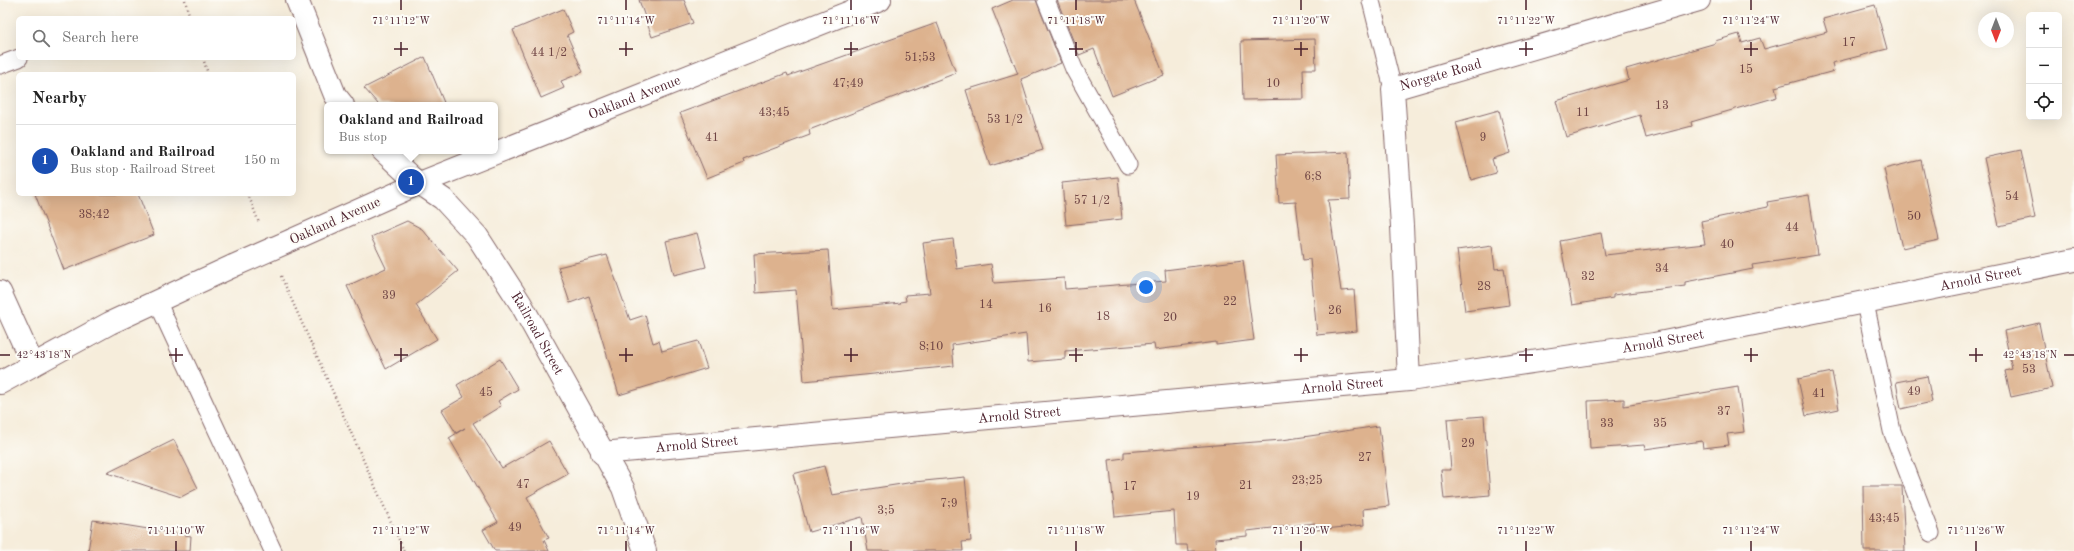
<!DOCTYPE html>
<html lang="en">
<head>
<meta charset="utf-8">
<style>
	:root { --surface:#fff; --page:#f6f6f6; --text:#222; --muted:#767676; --line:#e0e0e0; --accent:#c8321e }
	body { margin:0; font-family:"Old Standard TT",serif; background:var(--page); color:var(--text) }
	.controls { position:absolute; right:12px; top:12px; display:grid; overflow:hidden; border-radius:6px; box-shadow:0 4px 16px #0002 }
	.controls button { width:36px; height:36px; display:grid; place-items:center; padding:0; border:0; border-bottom:1px solid var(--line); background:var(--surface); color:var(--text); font:20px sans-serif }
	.compass { position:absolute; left:1978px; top:12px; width:36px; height:36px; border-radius:50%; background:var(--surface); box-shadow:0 4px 16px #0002; rotate:180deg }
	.you { position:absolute; left:1146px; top:287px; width:14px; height:14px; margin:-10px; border:3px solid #fff; border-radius:50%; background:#1a73e8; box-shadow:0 0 0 6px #1a73e833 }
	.badge { display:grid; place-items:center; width:26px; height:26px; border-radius:50%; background:var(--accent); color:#fff; font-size:13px; font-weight:700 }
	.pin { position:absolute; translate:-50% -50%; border:2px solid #fff; box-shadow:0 1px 4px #0006 }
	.popup { position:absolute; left:324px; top:102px; width:174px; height:52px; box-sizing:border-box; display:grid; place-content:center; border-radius:6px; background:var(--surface); filter:drop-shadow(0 1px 3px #0005); font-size:13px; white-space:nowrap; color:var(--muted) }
	.popup b { font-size:15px; color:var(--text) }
	.popup::after { content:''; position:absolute; left:50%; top:100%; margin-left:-8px; border:8px solid transparent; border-top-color:var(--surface) }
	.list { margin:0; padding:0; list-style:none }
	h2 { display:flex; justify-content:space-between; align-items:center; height:52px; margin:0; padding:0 16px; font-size:17px }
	h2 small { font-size:13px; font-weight:400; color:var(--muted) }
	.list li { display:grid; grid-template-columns:26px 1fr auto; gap:12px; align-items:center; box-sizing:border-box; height:72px; padding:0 16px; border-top:1px solid var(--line) }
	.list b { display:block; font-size:15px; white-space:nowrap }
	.list p { margin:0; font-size:13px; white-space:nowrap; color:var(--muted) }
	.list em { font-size:13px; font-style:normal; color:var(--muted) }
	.icon { flex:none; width:22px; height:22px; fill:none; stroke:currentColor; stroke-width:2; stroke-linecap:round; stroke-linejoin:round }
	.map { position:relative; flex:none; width:2074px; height:551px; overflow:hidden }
	.search { position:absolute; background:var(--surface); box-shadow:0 4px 16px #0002; left:16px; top:16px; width:280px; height:44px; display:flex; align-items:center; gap:10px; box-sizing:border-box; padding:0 14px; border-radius:6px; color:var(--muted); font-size:15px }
	.panel { position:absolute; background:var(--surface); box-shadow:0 4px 16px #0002; left:16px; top:72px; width:280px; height:124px; border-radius:6px }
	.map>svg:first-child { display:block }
</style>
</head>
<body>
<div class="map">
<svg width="2074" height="551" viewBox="0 0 2074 551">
	<rect width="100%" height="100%" fill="#fdfcf7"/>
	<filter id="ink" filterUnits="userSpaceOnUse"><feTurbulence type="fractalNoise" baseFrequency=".025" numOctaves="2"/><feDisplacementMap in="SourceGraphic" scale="8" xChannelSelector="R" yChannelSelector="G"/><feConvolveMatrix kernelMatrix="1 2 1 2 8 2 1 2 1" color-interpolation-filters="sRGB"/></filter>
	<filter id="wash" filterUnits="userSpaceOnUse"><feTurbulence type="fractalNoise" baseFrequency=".012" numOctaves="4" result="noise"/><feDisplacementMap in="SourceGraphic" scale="16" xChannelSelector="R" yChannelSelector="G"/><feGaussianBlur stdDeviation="0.9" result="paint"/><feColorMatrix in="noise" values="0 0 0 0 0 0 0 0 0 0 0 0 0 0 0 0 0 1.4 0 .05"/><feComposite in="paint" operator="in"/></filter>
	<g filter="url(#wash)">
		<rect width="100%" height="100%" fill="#f6eddb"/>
		<g id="blocks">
			<g fill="#ddb28e">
				<path d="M639,0H684L693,23L652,37Z"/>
				<path d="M1013,0H1036L1061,63L1021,79L1043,150L990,166L966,90L1018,74L992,9Z"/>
				<path d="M1057,0H1134L1164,75L1112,96L1094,49L1079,55Z"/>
				<path d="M1875,5L1887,49L1832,63L1834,71L1775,87L1777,97L1691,122L1692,126L1646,138L1640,115L1566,137L1556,101L1629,80L1626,69L1716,43L1715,41L1739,34L1742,43L1760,38L1764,49L1827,32L1823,19Z"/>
				<path d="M563,9L573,32L567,35L583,72L561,81L564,88L541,98L513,30Z"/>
				<path d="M937,23L956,73L809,130L810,135L743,160L744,163L707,178L680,113L787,73L788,76Z"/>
				<path d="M1315,39L1316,69H1303L1304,99L1243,100L1241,41Z"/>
				<path d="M425,57L445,105H379L364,88Z"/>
				<path d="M1499,110L1510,153L1492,159L1496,173L1471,180L1456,122Z"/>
				<path d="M2021,150L2035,218L1999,226L1984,158Z"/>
				<path d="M1348,152L1350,199L1328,200L1341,291L1354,290L1357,331L1317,335L1310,259L1303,260L1296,202L1279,203L1276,155Z"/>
				<path d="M1921,160L1939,240L1902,248L1884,169Z"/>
				<path d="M1118,177L1122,219L1066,225L1062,183Z"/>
				<path d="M35,194H138L154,235L64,270Z"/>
				<path d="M1809,195L1818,255L1752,265L1753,269L1685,282V286L1613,295V298L1572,305L1560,241L1601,233L1605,255L1705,244L1701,221L1768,207L1767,202Z"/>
				<path d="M407,221L422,229L458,271L416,305L437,339L386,369L347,286L386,268L371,237Z"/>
				<path d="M697,233L706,267L674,275L666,241Z"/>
				<path d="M953,239L957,269L991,264L994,283L1064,278L1065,289L1166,281L1165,270L1243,260L1254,340L1216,345V342L1155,350L1154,344L1065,351V359L1028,362L1026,334L952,345L954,366L804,381L796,290L756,293L754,254L828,250L833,310L901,303L900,302L906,301L905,295L930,293L923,243Z"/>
				<path d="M1492,245L1495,269L1504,268L1509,305L1465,311L1457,250Z"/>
				<path d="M607,255L630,320L645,315L653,343L659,341L662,351L698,341L707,368L619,395L589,296L570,303L558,267Z"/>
				<path d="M2039,323L2052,388L2011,397L2005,371L2012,369L2004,331Z"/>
				<path d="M500,359L518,389L498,401L501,406L473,423L502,468L549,441L568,474L527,497L549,538L544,540L549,551H495L483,530L498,522L449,438L465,428L456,433L442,410L464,397L457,385Z"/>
				<path d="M1832,372L1839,409L1806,416L1798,379Z"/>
				<path d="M1927,376L1932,402L1901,409L1896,382Z"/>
				<path d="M1738,387L1744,432L1727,434L1729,445L1703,448L1702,441L1645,449L1644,445L1590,449L1588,401L1624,399V406Z"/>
				<path d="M1484,416L1490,495L1444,499L1441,470H1451L1447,419Z"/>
				<path d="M1379,426L1389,506L1363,509L1364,525L1315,530V523L1247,531V536L1215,539L1216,551H1188L1187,545H1176L1174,511L1115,517L1109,460L1124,458V452L1282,440Z"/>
				<path d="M174,440L198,488L181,497L107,473Z"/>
				<path d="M824,466L832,495L914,482L965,477L971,541L962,542L963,551H868L862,517L809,532L793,474Z"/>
				<path d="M1863,486H1902L1905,551H1864Z"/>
				<path d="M93,520L191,536L190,551H88Z"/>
			</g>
		</g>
	</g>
	<g filter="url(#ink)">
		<use href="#blocks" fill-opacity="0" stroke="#866769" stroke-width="1"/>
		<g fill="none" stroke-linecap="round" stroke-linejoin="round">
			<g stroke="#866769" stroke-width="19">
				<g id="lane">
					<path d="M1046,0L1074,69L1128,165"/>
					<path d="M1371,1L1393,89"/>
					<path d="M0,65L19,58"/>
					<path d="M157,301L273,551"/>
					<path d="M1865,303L1892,431L1931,533"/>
				</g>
			</g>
			<g stroke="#866769" stroke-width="24">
				<g id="street">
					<path d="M0,292L33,365"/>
					<path id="s1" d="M1409,380L1402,226L1393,89L1699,0"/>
					<path id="s2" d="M602,453L1409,380L1654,344L2074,260"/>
				</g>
			</g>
			<g stroke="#866769" stroke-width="24">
				<g id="secondary">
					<path d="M297,0L335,95L343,105"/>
					<path id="s3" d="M383,151L412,178L443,199L477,236L521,304L623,488L645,551"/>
					<path id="s4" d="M292,240L420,183L880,0"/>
					<path d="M0,383L110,323L233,266"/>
				</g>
			</g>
			<g stroke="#866769" stroke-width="2.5" stroke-dasharray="1 3" stroke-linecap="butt">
				<path d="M185,0L190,18"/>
				<path d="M203,58L208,74"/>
				<path d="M248,194L259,223"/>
				<path d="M281,276L404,551"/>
			</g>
			<use href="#lane" stroke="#fff" stroke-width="17"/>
			<use href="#street" stroke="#fff" stroke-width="22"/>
			<use href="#secondary" stroke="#fff" stroke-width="22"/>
			<g stroke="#866769" stroke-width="24" stroke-linecap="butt">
				<path id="secondary-bridge" d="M233,266L292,240"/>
			</g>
			<use href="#secondary-bridge" stroke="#fff" stroke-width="22"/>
		</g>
	</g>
	<path fill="none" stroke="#4a1f2b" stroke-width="1.5" d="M401,0V10M626,0V10M851,0V10M1076,0V10M1301,0V10M1526,0V10M1751,0V10M401,42V56M626,42V56M851,42V56M1076,42V56M1301,42V56M1526,42V56M1751,42V56M394,49H408M619,49H633M844,49H858M1069,49H1083M1294,49H1308M1519,49H1533M1744,49H1758M176,348V362M401,348V362M626,348V362M851,348V362M1076,348V362M1301,348V362M1526,348V362M1751,348V362M1976,348V362M0,355H10M169,355H183M394,355H408M619,355H633M844,355H858M1069,355H1083M1294,355H1308M1519,355H1533M1744,355H1758M1969,355H1983M2064,355H2074M176,541V551M401,541V551M626,541V551M851,541V551M1076,541V551M1301,541V551M1526,541V551M1751,541V551M1976,541V551"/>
	<g text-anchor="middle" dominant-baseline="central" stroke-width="4" stroke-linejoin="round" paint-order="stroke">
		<g font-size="12" fill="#6f4444">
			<text x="1849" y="43">17</text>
			<text x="549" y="53">44 1/2</text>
			<text x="920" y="58">51;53</text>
			<text x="1746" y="70">15</text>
			<text x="848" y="84">47;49</text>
			<text x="1273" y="84">10</text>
			<text x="1662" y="106">13</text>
			<text x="774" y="113">43;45</text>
			<text x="1583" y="113">11</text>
			<text x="1005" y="120">53 1/2</text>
			<text x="712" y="138">41</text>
			<text x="1483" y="138">9</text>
			<text x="1313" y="177">6;8</text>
			<text x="2012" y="197">54</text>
			<text x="1092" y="201">57 1/2</text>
			<text x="94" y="215">38;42</text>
			<text x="1914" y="217">50</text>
			<text x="1792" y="228">44</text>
			<text x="1727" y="245">40</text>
			<text x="1662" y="269">34</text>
			<text x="1588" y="277">32</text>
			<text x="1484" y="287">28</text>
			<text x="389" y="296">39</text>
			<text x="1230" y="302">22</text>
			<text x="986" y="305">14</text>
			<text x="1045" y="309">16</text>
			<text x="1335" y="311">26</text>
			<text x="1103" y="317">18</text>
			<text x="1170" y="318">20</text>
			<text x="931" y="347">8;10</text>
			<text x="2029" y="370">53</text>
			<text x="1914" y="392">49</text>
			<text x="486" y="393">45</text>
			<text x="1819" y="394">41</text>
			<text x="1724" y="412">37</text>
			<text x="1607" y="424">33</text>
			<text x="1660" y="424">35</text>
			<text x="1468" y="444">29</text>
			<text x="1365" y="458">27</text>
			<text x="1307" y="481">23;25</text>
			<text x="523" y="485">47</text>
			<text x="1246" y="486">21</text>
			<text x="1130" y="487">17</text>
			<text x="1193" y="497">19</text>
			<text x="949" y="504">7;9</text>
			<text x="886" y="511">3;5</text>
			<text x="1884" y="519">43;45</text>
			<text x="515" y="528">49</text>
		</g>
		<g font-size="14" fill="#4a1f2b" stroke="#fdfcf7">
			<text stroke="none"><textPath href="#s1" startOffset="341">Norgate Road</textPath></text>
			<text stroke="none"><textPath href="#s4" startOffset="371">Oakland Avenue</textPath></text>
			<text transform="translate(335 221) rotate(-24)">Oakland Avenue</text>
			<text stroke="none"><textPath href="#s2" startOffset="1391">Arnold Street</textPath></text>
			<text stroke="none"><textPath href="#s3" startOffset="242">Railroad Street</textPath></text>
			<text stroke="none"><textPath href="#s2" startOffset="1067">Arnold Street</textPath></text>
			<text stroke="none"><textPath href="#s2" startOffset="743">Arnold Street</textPath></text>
			<text stroke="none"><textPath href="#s2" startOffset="419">Arnold Street</textPath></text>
			<text stroke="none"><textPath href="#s2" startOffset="95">Arnold Street</textPath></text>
		</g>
	</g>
	<g font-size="10" text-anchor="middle" fill="#4a1f2b" stroke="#fdfcf7" stroke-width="4" stroke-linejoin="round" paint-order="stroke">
		<text x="401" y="24">71°11'12"W</text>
		<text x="626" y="24">71°11'14"W</text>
		<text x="851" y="24">71°11'16"W</text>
		<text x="1076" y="24">71°11'18"W</text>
		<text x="1301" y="24">71°11'20"W</text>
		<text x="1526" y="24">71°11'22"W</text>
		<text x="1751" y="24">71°11'24"W</text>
		<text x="2030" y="358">42°43'18"N</text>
		<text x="44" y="358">42°43'18"N</text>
		<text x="176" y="534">71°11'10"W</text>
		<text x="401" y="534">71°11'12"W</text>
		<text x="626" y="534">71°11'14"W</text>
		<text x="851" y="534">71°11'16"W</text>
		<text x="1076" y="534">71°11'18"W</text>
		<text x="1301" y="534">71°11'20"W</text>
		<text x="1526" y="534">71°11'22"W</text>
		<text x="1751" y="534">71°11'24"W</text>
		<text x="1976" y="534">71°11'26"W</text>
	</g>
</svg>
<div class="controls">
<button>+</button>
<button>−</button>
<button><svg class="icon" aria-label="locate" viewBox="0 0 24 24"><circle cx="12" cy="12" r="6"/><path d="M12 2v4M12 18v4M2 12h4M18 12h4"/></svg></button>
</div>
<svg class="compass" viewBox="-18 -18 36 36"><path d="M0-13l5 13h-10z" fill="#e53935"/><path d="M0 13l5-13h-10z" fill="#767676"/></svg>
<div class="you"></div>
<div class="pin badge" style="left:411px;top:182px;background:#1a4fb4">1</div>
<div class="popup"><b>Oakland and Railroad</b>Bus stop</div>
<div class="search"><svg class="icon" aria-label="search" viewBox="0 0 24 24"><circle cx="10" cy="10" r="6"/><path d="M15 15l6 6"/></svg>Search here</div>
<section class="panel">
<h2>Nearby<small></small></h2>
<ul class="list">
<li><span class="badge" style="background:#1a4fb4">1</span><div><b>Oakland and Railroad</b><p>Bus stop · Railroad Street</p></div><em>150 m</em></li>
</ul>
</section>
</div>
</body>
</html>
